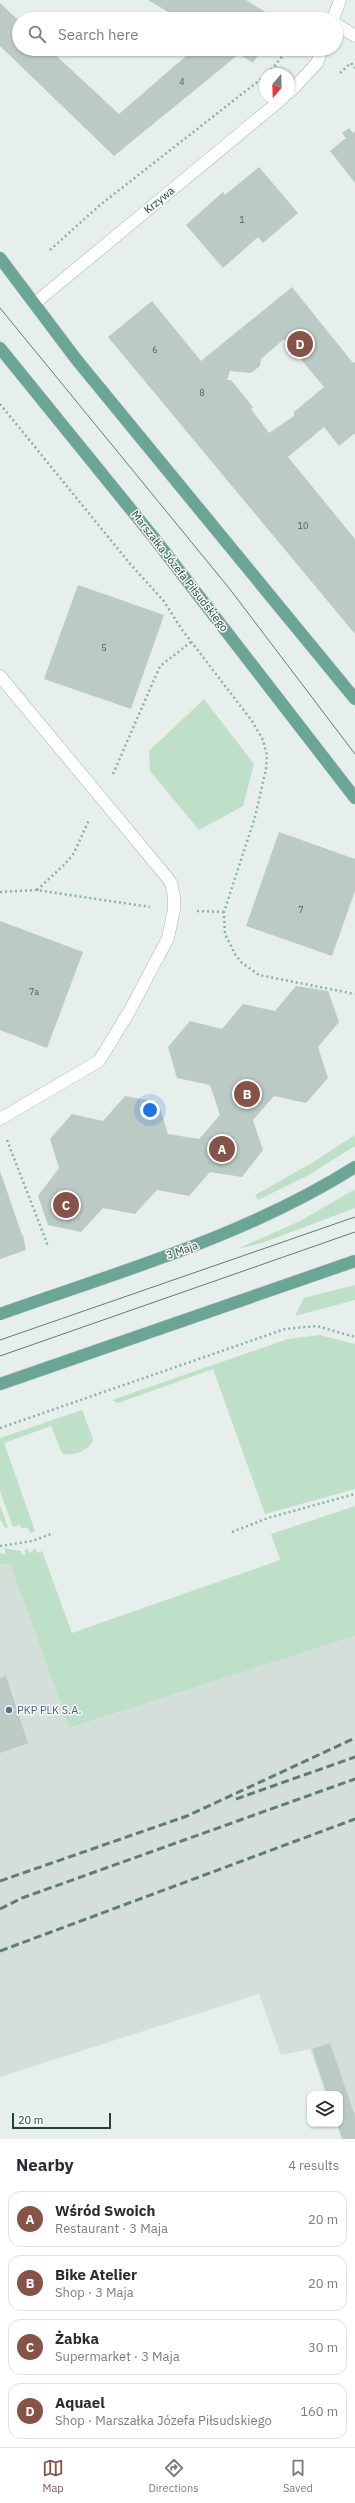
<!DOCTYPE html>
<html lang="en">
<head>
<meta charset="utf-8">
<style>
	:root { --surface:#fff; --page:#f2f2f3; --text:#2b2b33; --muted:#7c7c81; --line:#e1e1e2; --accent:#855347 }
	body { margin:0; font-family:"IBM Plex Sans",sans-serif; background:var(--page); color:var(--text) }
	.controls { position:absolute; right:12px; bottom:12px; display:grid; overflow:hidden; border-radius:8px; box-shadow:0 1px 3px #0004 }
	.controls button { width:36px; height:36px; display:grid; place-items:center; padding:0; border:0; border-bottom:1px solid var(--line); background:var(--surface); color:var(--text); font:20px sans-serif }
	.compass { position:absolute; left:259px; top:68px; width:36px; height:36px; border-radius:50%; background:var(--surface); box-shadow:0 1px 3px #0004; rotate:199deg }
	.scale { position:absolute; left:12px; bottom:10px; width:99px; box-sizing:border-box; padding-left:4px; border:2px solid #24423a; border-top:0; font-size:11px; line-height:14px; white-space:nowrap; color:#24423a; -webkit-text-stroke:3px #f7fbf9; paint-order:stroke }
	.you { position:absolute; left:150px; top:1110px; width:14px; height:14px; margin:-10px; border:3px solid #fff; border-radius:50%; background:#1a73e8; box-shadow:0 0 0 6px #1a73e833 }
	.badge { display:grid; place-items:center; width:26px; height:26px; border-radius:50%; background:var(--accent); color:#fff; font-size:13px; font-weight:700 }
	.pin { position:absolute; translate:-50% -50%; border:2px solid #fff; box-shadow:0 1px 4px #0006 }
	.list { margin:0; padding:0; list-style:none }
	h2 { display:flex; justify-content:space-between; align-items:center; height:52px; margin:0; padding:0 16px; font-size:17px }
	h2 small { font-size:13px; font-weight:400; color:var(--muted) }
	.list li { display:grid; grid-template-columns:26px 1fr auto; gap:12px; align-items:center; box-sizing:border-box; height:56px; margin:0 8px 8px; padding:0 8px; border:1px solid var(--line); border-radius:12px }
	.list b { display:block; font-size:15px; white-space:nowrap }
	.list p { margin:0; font-size:13px; white-space:nowrap; color:var(--muted) }
	.list em { font-size:13px; font-style:normal; color:var(--muted) }
	.icon { flex:none; width:22px; height:22px; fill:none; stroke:currentColor; stroke-width:2; stroke-linecap:round; stroke-linejoin:round }
	.map { position:relative; flex:none; width:355px; height:2139px; overflow:hidden }
	.search { position:absolute; background:var(--surface); box-shadow:0 1px 3px #0004; left:12px; right:12px; top:12px; height:44px; display:flex; align-items:center; gap:10px; box-sizing:border-box; padding:0 14px; border-radius:22px; color:var(--muted); font-size:15px }
	.sheet { height:308px; background:var(--surface) }
	nav { display:flex; justify-content:space-around; align-items:center; box-sizing:border-box; height:56px; border-top:1px solid var(--line); background:var(--surface); font-size:11px; color:var(--muted) }
	nav a { display:grid; justify-items:center; gap:2px }
	nav .on { color:var(--accent) }
	.map>svg:first-child { display:block }
</style>
</head>
<body>
<div class="map">
<svg width="355" height="2139" viewBox="0 0 355 2139">
	<rect width="100%" height="100%" fill="#e6efeb"/>
	<path fill="#d4dfda" d="M10,1562L71,1728L355,1636V2139L340,2124V2094H326L310,2049L281,2055L259,1994L0,2077V1565Z"/>
	<g fill="#bfe0c8">
		<path d="M204,699L254,764L243,806L199,830L150,771L149,751Z"/>
		<path d="M355,1135V1146L307,1176L258,1200L255,1195L310,1164Z"/>
		<path d="M355,1189V1208L262,1243L237,1249L300,1221Z"/>
		<path d="M355,1285V1300L295,1316L304,1298Z"/>
		<path d="M320,1335L355,1344V1489L265,1514L213,1369L118,1403L112,1400L288,1339Z"/>
		<path d="M82,1410L93,1439C92,1449 71,1458 62,1453L51,1426L4,1443L35,1531L30,1533L28,1528H21L20,1525L13,1527L0,1491V1438Z"/>
		<path d="M0,1505L8,1527L5,1528L0,1519Z"/>
		<path d="M355,1506V1636L70,1728L10,1563L0,1565V1553L6,1554L4,1548L21,1551L22,1555L26,1554L24,1550L28,1549L30,1553L35,1548L37,1553L42,1551L72,1633L280,1560L271,1534Z"/>
	</g>
	<g fill="#bbcac4" fill-rule="evenodd">
		<path d="M148,0H246L277,19H180Z"/>
		<path d="M0,3L19,21V49H49L119,114L194,49H262L253,63L239,54L114,156L0,46Z"/>
		<path d="M349,128L353,133L355,131V183L330,151L346,138L342,133Z"/>
		<path d="M259,167L298,213L263,243L258,237L223,268L186,225L223,192L225,195Z"/>
		<path d="M292,287L353,363L355,362V433L339,446L324,427L288,457L355,539V634L108,337L152,301L201,361ZM284,339L324,387L294,412V416L269,433L251,409L253,407L231,380H227L230,371L251,373L260,366L261,359Z"/>
		<path d="M78,585L164,615L131,709L44,679Z"/>
		<path d="M279,832L355,859V891L332,956L246,926Z"/>
		<path d="M0,921L83,952L47,1048L0,1030Z"/>
		<path d="M296,986L328,991L339,1022L318,1047L328,1078L306,1103L274,1096L253,1120L263,1150L242,1177L210,1172L189,1196L157,1190L135,1214L103,1208L81,1232L48,1225L38,1196L59,1168L50,1139L72,1114L103,1121L125,1096L158,1102L168,1134L199,1139L220,1115L210,1085L177,1078L168,1047L190,1021L222,1029L243,1004L275,1011Z"/>
		<path d="M0,1171L22,1235L13,1238L23,1235L26,1250L0,1259Z"/>
		<path d="M6,1676L28,1743L0,1753V1678Z"/>
		<path d="M330,2043L355,2116V2139H342L337,2124H340V2094H327L312,2049Z"/>
	</g>
	<g fill="none" stroke-linecap="round" stroke-linejoin="round">
		<g stroke="#a8b8b2" stroke-width="13">
			<g id="minor">
				<path d="M333,19L340,0"/>
				<path d="M336,24L355,36"/>
				<path d="M289,93L317,63L322,49"/>
				<path d="M35,303L283,98"/>
				<path d="M0,676L165,875L171,883L174,896V909L168,938L129,1012L99,1061L0,1119"/>
			</g>
		</g>
		<g stroke="#c2cac8" stroke-width="13">
			<g id="major">
				<path d="M0,258L76,359L355,699"/>
				<path d="M0,348L154,538L355,798"/>
				<path d="M0,1314C121,1271 246,1236 355,1167"/>
				<path d="M0,1384L355,1261"/>
			</g>
		</g>
		<g stroke="#86b3a5" stroke-width="2.5" stroke-dasharray="2 3" stroke-linecap="butt">
			<path d="M340,73L351,63L355,68"/>
			<path d="M268,74L288,49"/>
			<path d="M50,250L100,205L265,76"/>
			<path d="M0,404L131,565L163,600L183,631L252,721L263,740L267,755L266,769L255,817L224,912L225,934L235,954L241,962L259,975L355,994"/>
			<path d="M113,774L160,666L191,642"/>
			<path d="M37,890L65,864L74,853L89,820"/>
			<path d="M0,892L37,890L150,907"/>
			<path d="M197,911L224,912"/>
			<path d="M7,1140L48,1246"/>
			<path d="M0,1428L285,1329L317,1326L355,1337"/>
			<path d="M232,1532L268,1518L355,1494"/>
			<path d="M0,1546L32,1541L51,1534"/>
		</g>
		<use href="#minor" stroke="#fff" stroke-width="12"/>
		<use href="#major" stroke="#6aa596" stroke-width="12"/>
		<g stroke="#5f7d75" stroke-width="1">
			<path d="M0,308L229,588L355,754"/>
			<path d="M0,1340L355,1217"/>
			<path d="M0,1356L355,1232"/>
		</g>
		<g stroke="#5f7d75" stroke-width="3" stroke-dasharray="8 4" stroke-linecap="butt">
			<path d="M236,1799L355,1757"/>
			<path d="M0,1881L187,1816L355,1738"/>
			<path d="M0,1909L22,1898L355,1779"/>
			<path d="M0,1951L355,1819"/>
		</g>
	</g>
	<circle fill="#5c6f8a" stroke="#f7fbf9" stroke-width="1.5" cx="9" cy="1710" r="4"/>
	<g text-anchor="middle" dominant-baseline="central" stroke-width="3" stroke-linejoin="round" paint-order="stroke">
		<g font-size="9" fill="#4a645c">
			<text x="182" y="81">4</text>
			<text x="242" y="219">1</text>
			<text x="155" y="349">6</text>
			<text x="202" y="392">8</text>
			<text x="303" y="525">10</text>
			<text x="104" y="647">5</text>
			<text x="301" y="909">7</text>
			<text x="34" y="991">7a</text>
		</g>
		<g font-size="11" fill="#24423a" stroke="#f7fbf9">
			<text transform="translate(159 200) rotate(-39)">Krzywa</text>
			<text transform="translate(180 571) rotate(52)">Marszałka Józefa Piłsudskiego</text>
			<text transform="translate(182 1250) rotate(-20)">3 Maja</text>
		</g>
		<g font-size="11" fill="#4e5e75" stroke="#f7fbf9" text-anchor="start">
			<text x="17" y="1710">PKP PLK S.A.</text>
		</g>
	</g>
</svg>
<div class="controls">
<button><svg class="icon" aria-label="layers" viewBox="0 0 24 24"><path d="M12 4l9 5-9 5-9-5zM3 14l9 5 9-5"/></svg></button>
</div>
<svg class="compass" viewBox="-18 -18 36 36"><path d="M0-13l5 13h-10z" fill="#e53935"/><path d="M0 13l5-13h-10z" fill="#7c7c81"/></svg>
<div class="scale">20 m</div>
<div class="you"></div>
<div class="pin badge" style="left:222px;top:1149px">A</div>
<div class="pin badge" style="left:247px;top:1094px">B</div>
<div class="pin badge" style="left:66px;top:1205px">C</div>
<div class="pin badge" style="left:300px;top:344px">D</div>
<div class="search"><svg class="icon" aria-label="search" viewBox="0 0 24 24"><circle cx="10" cy="10" r="6"/><path d="M15 15l6 6"/></svg>Search here</div>
</div>
<section class="sheet">
<h2>Nearby<small>4 results</small></h2>
<ul class="list">
<li><span class="badge">A</span><div><b>Wśród Swoich</b><p>Restaurant · 3 Maja</p></div><em>20 m</em></li>
<li><span class="badge">B</span><div><b>Bike Atelier</b><p>Shop · 3 Maja</p></div><em>20 m</em></li>
<li><span class="badge">C</span><div><b>Żabka</b><p>Supermarket · 3 Maja</p></div><em>30 m</em></li>
<li><span class="badge">D</span><div><b>Aquael</b><p>Shop · Marszałka Józefa Piłsudskiego</p></div><em>160 m</em></li>
</ul>
</section>
<nav>
<a class="on"><svg class="icon" aria-label="map" viewBox="0 0 24 24"><path d="M3 6l6-2 6 2 6-2v14l-6 2-6-2-6 2zM9 4v14M15 6v14"/></svg>Map</a>
<a><svg class="icon" aria-label="directions" viewBox="0 0 24 24"><path d="M12 3l9 9-9 9-9-9zM9 14v-3h6M13 9l2 2-2 2"/></svg>Directions</a>
<a><svg class="icon" aria-label="saved" viewBox="0 0 24 24"><path d="M7 4h10v16l-5-4-5 4z"/></svg>Saved</a>
</nav>
</body>
</html>
